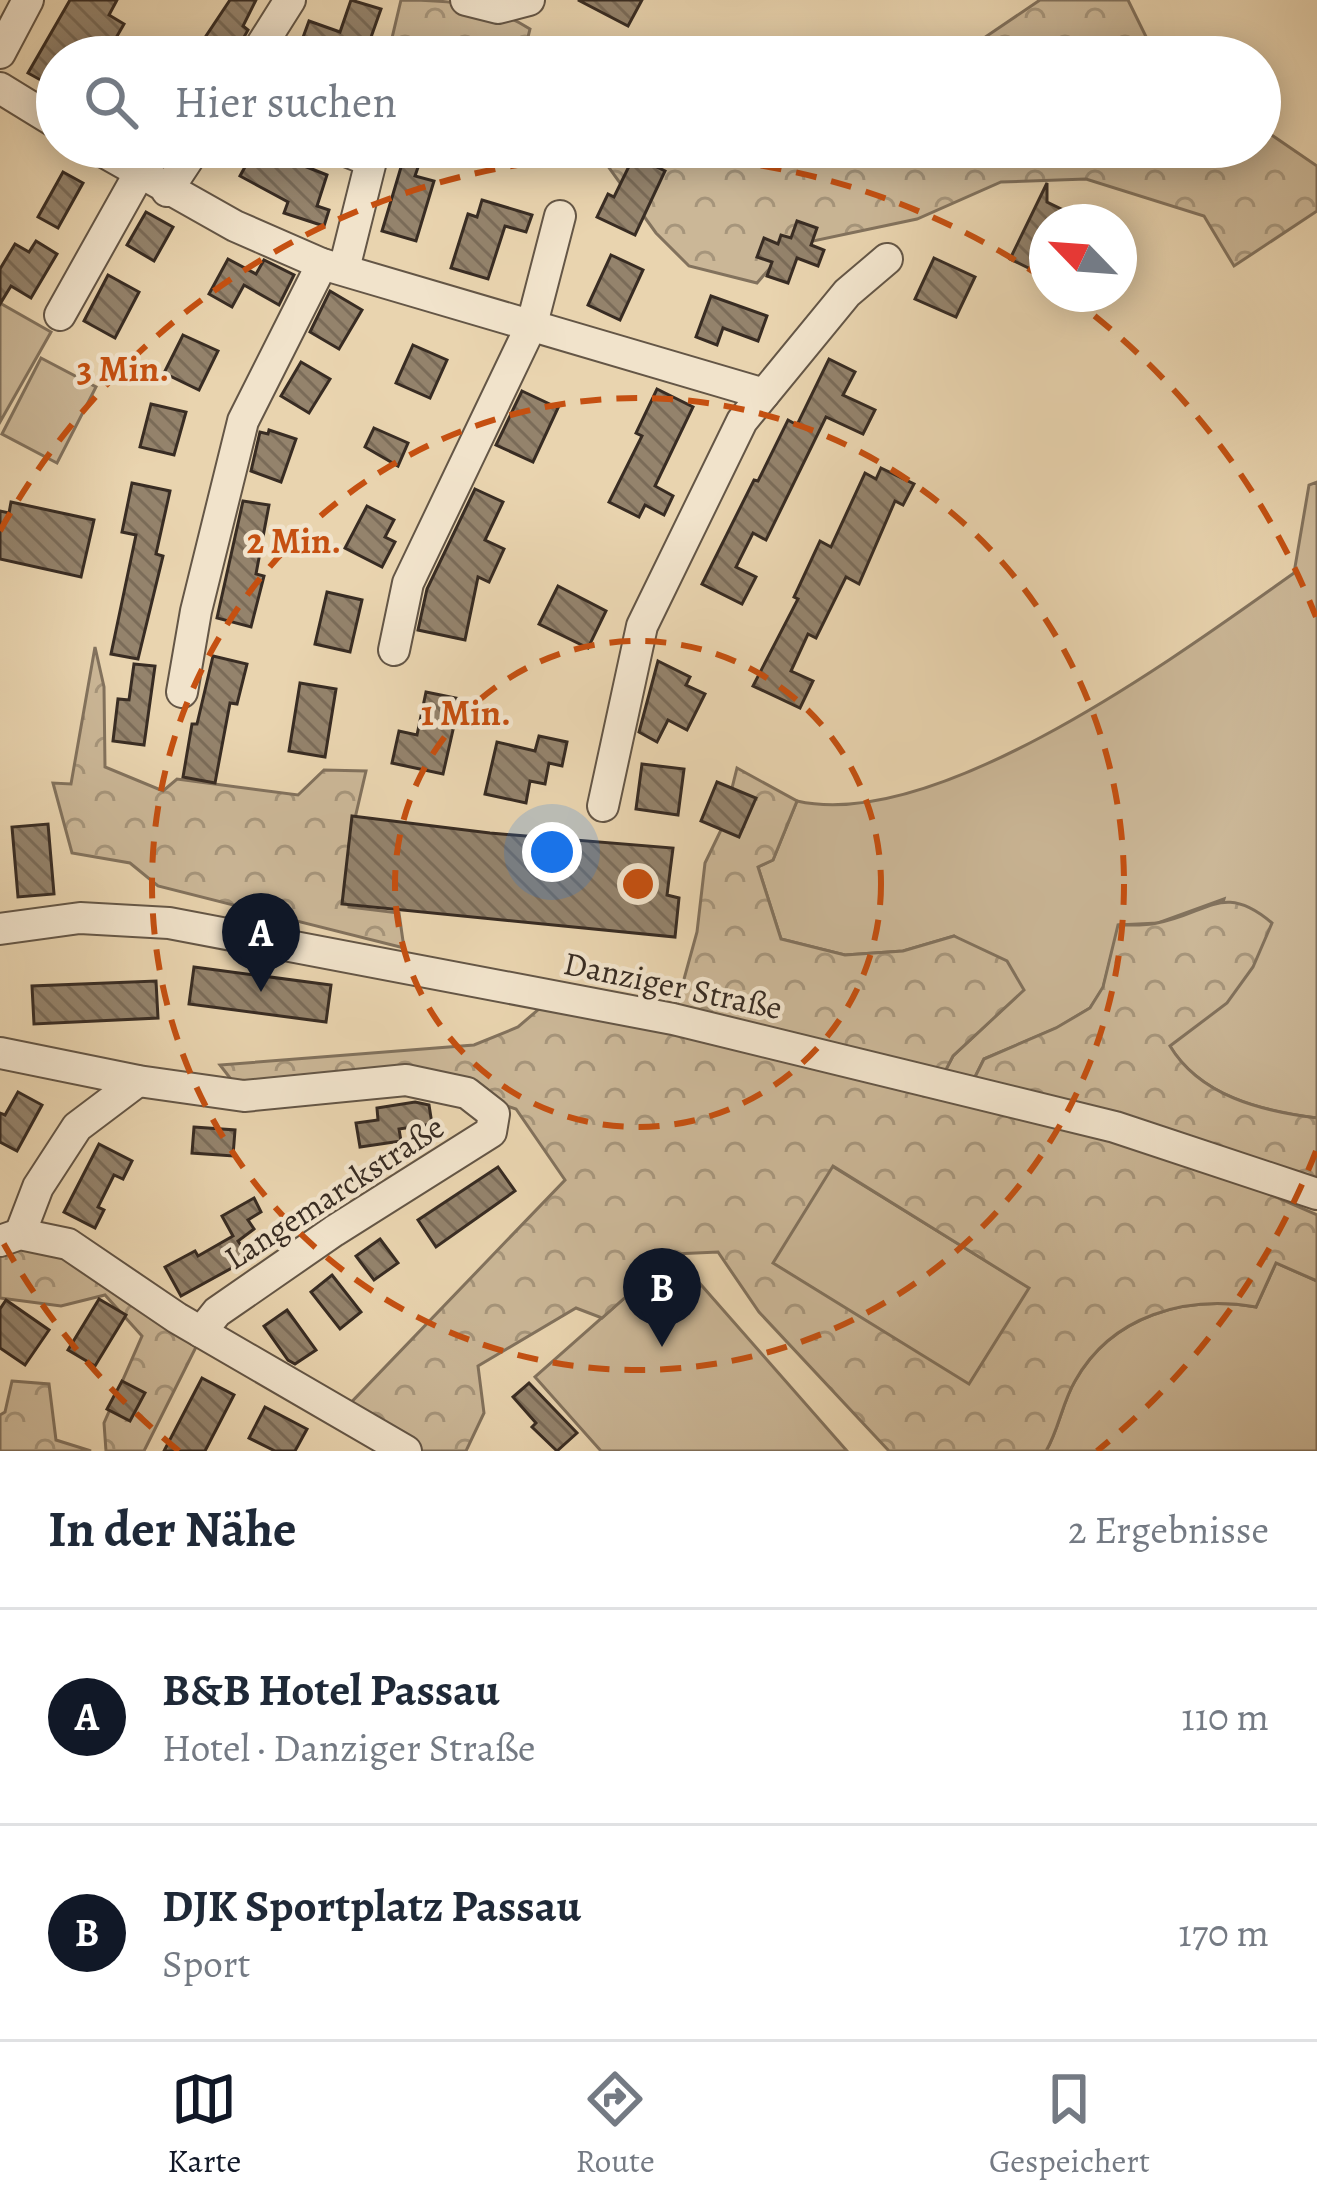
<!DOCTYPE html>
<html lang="de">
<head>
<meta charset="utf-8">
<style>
	:root { --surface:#fff; --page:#f2f2f3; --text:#1f2937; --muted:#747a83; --line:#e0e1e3; --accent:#111827 }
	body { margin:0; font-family:Alegreya,serif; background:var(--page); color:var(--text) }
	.compass { position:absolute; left:1029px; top:204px; width:108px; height:108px; border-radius:50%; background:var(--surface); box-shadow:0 6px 30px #0003; rotate:295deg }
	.you { position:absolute; left:552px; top:852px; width:42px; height:42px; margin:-30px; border:9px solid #fff; border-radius:50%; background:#1a73e8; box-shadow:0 0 0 18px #1a73e833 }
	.badge { display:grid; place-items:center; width:78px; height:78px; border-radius:50%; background:var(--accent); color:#fff; font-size:39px; font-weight:700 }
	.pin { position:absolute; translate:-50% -99px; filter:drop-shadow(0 3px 6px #0008) }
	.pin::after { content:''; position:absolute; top:63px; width:42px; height:36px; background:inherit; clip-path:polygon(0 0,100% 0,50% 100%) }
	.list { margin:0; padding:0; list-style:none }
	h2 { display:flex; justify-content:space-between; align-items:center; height:156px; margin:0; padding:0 48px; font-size:51px }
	h2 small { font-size:39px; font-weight:400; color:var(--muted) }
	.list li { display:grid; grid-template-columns:78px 1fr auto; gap:36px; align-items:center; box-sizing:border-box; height:216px; padding:0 48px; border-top:3px solid var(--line) }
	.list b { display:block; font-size:45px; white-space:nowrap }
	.list p { margin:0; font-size:39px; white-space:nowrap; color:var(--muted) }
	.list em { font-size:39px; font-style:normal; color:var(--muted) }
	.icon { flex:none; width:66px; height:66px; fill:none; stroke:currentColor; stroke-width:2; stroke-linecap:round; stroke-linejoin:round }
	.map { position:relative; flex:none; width:1317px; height:1451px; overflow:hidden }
	.search { position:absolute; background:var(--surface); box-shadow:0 6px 30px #0003; left:36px; right:36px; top:36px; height:132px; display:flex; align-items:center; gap:30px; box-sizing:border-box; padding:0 42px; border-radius:66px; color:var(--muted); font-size:45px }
	.sheet { height:588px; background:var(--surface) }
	nav { display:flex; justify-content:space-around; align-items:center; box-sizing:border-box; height:168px; border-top:3px solid var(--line); background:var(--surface); font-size:33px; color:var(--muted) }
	nav a { display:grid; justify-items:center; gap:6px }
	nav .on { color:var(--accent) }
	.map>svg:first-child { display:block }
</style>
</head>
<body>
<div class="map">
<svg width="1317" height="1451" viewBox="0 0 1317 1451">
	<defs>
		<pattern id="forest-crowns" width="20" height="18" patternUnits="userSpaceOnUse" patternTransform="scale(3)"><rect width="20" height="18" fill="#cbb797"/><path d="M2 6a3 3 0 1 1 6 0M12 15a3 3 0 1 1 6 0" fill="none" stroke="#a6957b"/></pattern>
		<pattern id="building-back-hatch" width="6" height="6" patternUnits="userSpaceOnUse" patternTransform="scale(3)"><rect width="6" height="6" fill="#94836c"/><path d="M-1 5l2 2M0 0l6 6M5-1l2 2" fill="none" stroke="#7a6b58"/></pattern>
	</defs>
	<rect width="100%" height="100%" fill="#e9d4af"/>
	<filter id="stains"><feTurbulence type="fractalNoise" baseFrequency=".00167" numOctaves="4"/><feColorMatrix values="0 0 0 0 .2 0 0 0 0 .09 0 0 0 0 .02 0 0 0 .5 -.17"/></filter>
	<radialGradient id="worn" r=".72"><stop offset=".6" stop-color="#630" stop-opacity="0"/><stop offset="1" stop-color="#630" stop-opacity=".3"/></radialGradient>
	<g fill="#cbb797" stroke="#82725d" stroke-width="3">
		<path d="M0,303L51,332L0,422Z"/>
		<path d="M41,358L96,387L57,463L2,434Z"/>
		<path d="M1317,482V1118C1261,1111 1200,1096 1169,1045L1185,1033L1224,899L1158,923L1119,925L1103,988L1090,1008L1057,1028L984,1059L968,1091L938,1084L953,1056L1023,990L954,936L903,951L845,955L781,939L758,867L773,860L797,801C938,833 1181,653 1294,573L1309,485Z"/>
		<path d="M832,1166L1030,1288L969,1385L772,1263Z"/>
		<path d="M674,1254L847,1451H601L535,1377Z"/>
		<path d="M1276,1263L1317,1281V1451H1046C1059,1429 1062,1403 1075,1381C1112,1315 1185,1295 1256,1307Z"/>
	</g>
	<g fill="url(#forest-crowns)" stroke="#82725d" stroke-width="3" fill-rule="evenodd">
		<path d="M401,0C449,0 489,3 530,29L523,57H425L392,38Z"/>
		<path d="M1040,0H1128L1156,57H925L981,40Z"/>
		<path d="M1260,127L1317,166V211L1234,266L1204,216L1086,179L1001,182L917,219L789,246L757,283L689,266L656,233L605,162L583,147H1260Z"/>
		<path d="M95,647L104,687L105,767L163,791L177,779L298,795L324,770L366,771L349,844V907L399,913L404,948L158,886L130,863L72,853L53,783L71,784Z"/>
		<path d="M737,768L797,801L773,860L758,867L781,939L845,955L903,951L954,936L1007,961L1024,990L953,1056L939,1083L968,1091L984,1059L1056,1028L1090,1008L1103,987L1118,925C1131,925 1145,926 1157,923C1208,914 1223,881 1272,923L1253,967L1227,1003L1170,1046C1200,1096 1261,1111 1317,1118V1178L1125,1131L1317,1215V1281L1276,1263L1256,1307C1186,1295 1112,1315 1075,1381C1062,1403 1059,1429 1046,1451H889L759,1312L718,1252L674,1254L602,1318L576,1308L478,1366L484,1413L466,1451H406L340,1414L565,1180L516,1109L467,1093L244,1096L220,1065L474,1045L518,1027L554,996L673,1019L697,932L705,863L722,828ZM833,1166L1029,1288L969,1384L773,1263Z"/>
		<path d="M28,1246L70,1256L200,1339L144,1451H106L104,1423L142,1336L105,1295L61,1306L0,1298V1255Z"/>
		<path d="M12,1381L49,1384L56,1440L91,1451H0V1415L5,1412Z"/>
	</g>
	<g fill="url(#building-back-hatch)" stroke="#382c23" stroke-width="3">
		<path d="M70,0H117L109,15L124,24L105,57H57V89L28,73Z"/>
		<path d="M230,0H256L243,26L248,30L233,57H192Z"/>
		<path d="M351,0L381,9L364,57H314L298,51L309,21L340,32Z"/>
		<path d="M578,0H642L628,26Z"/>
		<path d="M256,147L327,175L317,206L329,210L324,226L284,213L288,202L240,176Z"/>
		<path d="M407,147H425L415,176L434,181L416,241L382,231Z"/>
		<path d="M634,156L665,171L635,235L597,217L608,194L614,197Z"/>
		<path d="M63,172L83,183L58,228L38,217Z"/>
		<path d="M1047,183V202L1088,222H1047V277L1010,259Z"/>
		<path d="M482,200L532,215L526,232L505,226L488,279L451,268L468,214L477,217Z"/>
		<path d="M146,212L173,227L154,261L127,245Z"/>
		<path d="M797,221L817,228L811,245L824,250L818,266L797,258L788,283L767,276L772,262L757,257L764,238L778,244L781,235L791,238Z"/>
		<path d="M36,241L57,254L31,298L11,286L0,304V269L15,244L29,252Z"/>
		<path d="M611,255L643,270L620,320L588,305Z"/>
		<path d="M934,258L975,277L956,317L915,299Z"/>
		<path d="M228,259L256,274L264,260L294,275L279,305L244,285L232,307L209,294Z"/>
		<path d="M108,275L139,292L115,338L84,321Z"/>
		<path d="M330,291L362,310L339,349L310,332Z"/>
		<path d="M711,296L767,316L758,341L723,328L717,345L696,337Z"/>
		<path d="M183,335L218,351L199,390L164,373Z"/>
		<path d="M413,345L447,360L430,398L396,383Z"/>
		<path d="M829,359L855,372L843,395L875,410L863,434L826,417L766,540L753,533L736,567L756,577L742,604L702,584L754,480L758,481L788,420L797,425Z"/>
		<path d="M301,362L330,379L309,413L281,396Z"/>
		<path d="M657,389L693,407L655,486L673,496L664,515L645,505L639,517L609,502L642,436L636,433Z"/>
		<path d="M522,391L558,408L533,462L496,445Z"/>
		<path d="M151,404L186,412L174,455L140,447Z"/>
		<path d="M374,428L408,443L398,466L365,447Z"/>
		<path d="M269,430L296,439L281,482L251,471L260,432L268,434Z"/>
		<path d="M881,468L914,484L903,505L895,501L859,584L846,577L816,638L808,634L791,671L813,681L800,708L753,686L798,599L794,597L820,541L831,547L865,473L876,479Z"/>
		<path d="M132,483L170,491L156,554L163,556L138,659L111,654L136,535L122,532Z"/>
		<path d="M475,489L503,502L485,540L504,549L489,582L478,577L465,640L418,630L427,589Z"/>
		<path d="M243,501L269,505L256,574L264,576L251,627L217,618Z"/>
		<path d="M11,502L94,520L81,577L0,559V511L9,513Z"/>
		<path d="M367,506L394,520L385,537L395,542L382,567L345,548Z"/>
		<path d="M558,586L606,611L588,648L539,624Z"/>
		<path d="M327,592L362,600L350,652L315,644Z"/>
		<path d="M213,656L247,664L237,704L230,703L215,783L183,777L192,724H197Z"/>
		<path d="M658,661L690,677L686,685L705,694L687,730L668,720L657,742L639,732Z"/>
		<path d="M134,664L155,666L144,745L113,741L118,699L129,700Z"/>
		<path d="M300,683L336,689L325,757L289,751Z"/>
		<path d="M426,692L460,699L443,774L392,763L399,731L417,735Z"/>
		<path d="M539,736L567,742L562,766L549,763L545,784L530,781L526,803L485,794L497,742L535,751Z"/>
		<path d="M642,764L684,769L678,815L636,809Z"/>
		<path d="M717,782L756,798L739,837L701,821Z"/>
		<path d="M352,816L490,833L673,848L667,895L679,898L675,937L342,904Z"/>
		<path d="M48,824L54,894L18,897L12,827Z"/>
		<path d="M194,967L331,985L326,1022L189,1004Z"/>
		<path d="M156,981L158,1018L34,1024L32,986Z"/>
		<path d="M18,1092L42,1105L17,1151L0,1142V1113L5,1115Z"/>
		<path d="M415,1102L429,1105L432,1124L399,1129L401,1141L360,1147L356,1123L378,1120L377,1108Z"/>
		<path d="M194,1127L235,1130L233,1156L192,1153Z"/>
		<path d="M99,1144L132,1161L123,1179L114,1175L98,1207L104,1210L95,1228L64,1212Z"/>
		<path d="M498,1167L515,1191L436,1247L418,1220Z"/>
		<path d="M254,1198L261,1212L248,1220L254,1229L238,1241L250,1258L181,1296L165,1267L195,1251L198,1256L233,1236L222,1216Z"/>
		<path d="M380,1239L398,1263L374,1280L356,1256Z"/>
		<path d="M332,1275L361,1312L340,1329L311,1292Z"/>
		<path d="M99,1299L126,1315L95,1366L68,1350Z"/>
		<path d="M6,1300L49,1330L25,1365L0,1348V1309Z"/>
		<path d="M287,1310L316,1350L295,1364L288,1360L264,1326Z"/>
		<path d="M202,1378L234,1395L220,1422L205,1451H164Z"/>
		<path d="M122,1381L145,1393L130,1421L107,1409Z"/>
		<path d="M529,1383L577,1433L557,1451L532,1427L536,1423L513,1397Z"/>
		<path d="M265,1407L307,1429L295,1451H275L249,1438Z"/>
	</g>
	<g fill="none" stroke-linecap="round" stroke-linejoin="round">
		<g stroke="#645646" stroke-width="34">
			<g id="minor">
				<path d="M466,0L498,8L529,0"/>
				<path d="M0,53L28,0"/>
				<path d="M254,57L290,0"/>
				<path d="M0,88L57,123"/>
				<path d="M95,147L235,226L322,264L764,394"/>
				<path d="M336,147L371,161L344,269"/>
				<path d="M167,191L196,147"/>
				<path d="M60,315L139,174"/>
				<path d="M394,650L408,583L532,324L560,216"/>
				<path d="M182,692L196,611L243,421L322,264"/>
				<path d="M603,806L642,626L742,421L847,293L887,259"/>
				<path d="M0,929L80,918L169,923L673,1019L1115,1127L1317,1194"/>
				<path d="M0,1053L138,1081L244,1096L406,1080L467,1093L494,1114L491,1132L334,1231L217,1312L201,1332"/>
				<path d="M20,1234L38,1187L77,1127L138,1081"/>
				<path d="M0,1241L20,1234L68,1244L177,1318L406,1451"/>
			</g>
		</g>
		<use href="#minor" stroke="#f1e3cb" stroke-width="30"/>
	</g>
	<g fill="none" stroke="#c55011" stroke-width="6" stroke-dasharray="21 15">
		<circle cx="638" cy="884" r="243"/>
		<circle cx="638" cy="884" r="486"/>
		<path d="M1316 1151A729 729 0 0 1 1097 1451M179 1451A729 729 0 0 1 0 1237M0 531A729 729 0 0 1 1046 280M1066 294A729 729 0 0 1 1316 617"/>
	</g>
	<g text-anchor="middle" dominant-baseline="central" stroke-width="9" stroke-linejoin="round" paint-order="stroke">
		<g font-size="33" fill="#382c23" stroke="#f1e3cb">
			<text transform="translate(673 985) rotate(12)">Danziger Straße</text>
			<text transform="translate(334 1192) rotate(-33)">Langemarckstraße</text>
		</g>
	</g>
	<circle cx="638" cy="884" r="18" fill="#c55011" stroke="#f1e3cb" stroke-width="6"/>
	<g font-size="36" text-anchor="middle" font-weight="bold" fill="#c55011" stroke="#f1e3cb" stroke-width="9" stroke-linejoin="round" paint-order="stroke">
		<text x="123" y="381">3 Min.</text>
		<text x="294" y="553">2 Min.</text>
		<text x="466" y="725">1 Min.</text>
	</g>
	<rect width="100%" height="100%" filter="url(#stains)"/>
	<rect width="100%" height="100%" fill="url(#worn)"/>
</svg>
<svg class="compass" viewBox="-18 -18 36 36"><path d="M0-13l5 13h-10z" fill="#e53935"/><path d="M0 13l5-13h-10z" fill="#747a83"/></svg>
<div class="you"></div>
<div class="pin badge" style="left:261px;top:992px">A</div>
<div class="pin badge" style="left:662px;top:1347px">B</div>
<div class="search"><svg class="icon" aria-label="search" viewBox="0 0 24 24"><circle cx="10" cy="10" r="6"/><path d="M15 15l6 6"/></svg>Hier suchen</div>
</div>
<section class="sheet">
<h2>In der Nähe<small>2 Ergebnisse</small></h2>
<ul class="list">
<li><span class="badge">A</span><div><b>B&amp;B Hotel Passau</b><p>Hotel · Danziger Straße</p></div><em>110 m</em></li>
<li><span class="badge">B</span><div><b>DJK Sportplatz Passau</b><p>Sport</p></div><em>170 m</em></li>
</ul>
</section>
<nav>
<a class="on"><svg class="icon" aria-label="map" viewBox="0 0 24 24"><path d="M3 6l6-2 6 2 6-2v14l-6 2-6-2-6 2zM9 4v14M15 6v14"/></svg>Karte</a>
<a><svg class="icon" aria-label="directions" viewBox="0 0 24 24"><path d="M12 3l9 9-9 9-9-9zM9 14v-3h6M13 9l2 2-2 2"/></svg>Route</a>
<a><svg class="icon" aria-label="saved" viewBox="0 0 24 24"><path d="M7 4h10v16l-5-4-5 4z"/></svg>Gespeichert</a>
</nav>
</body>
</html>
